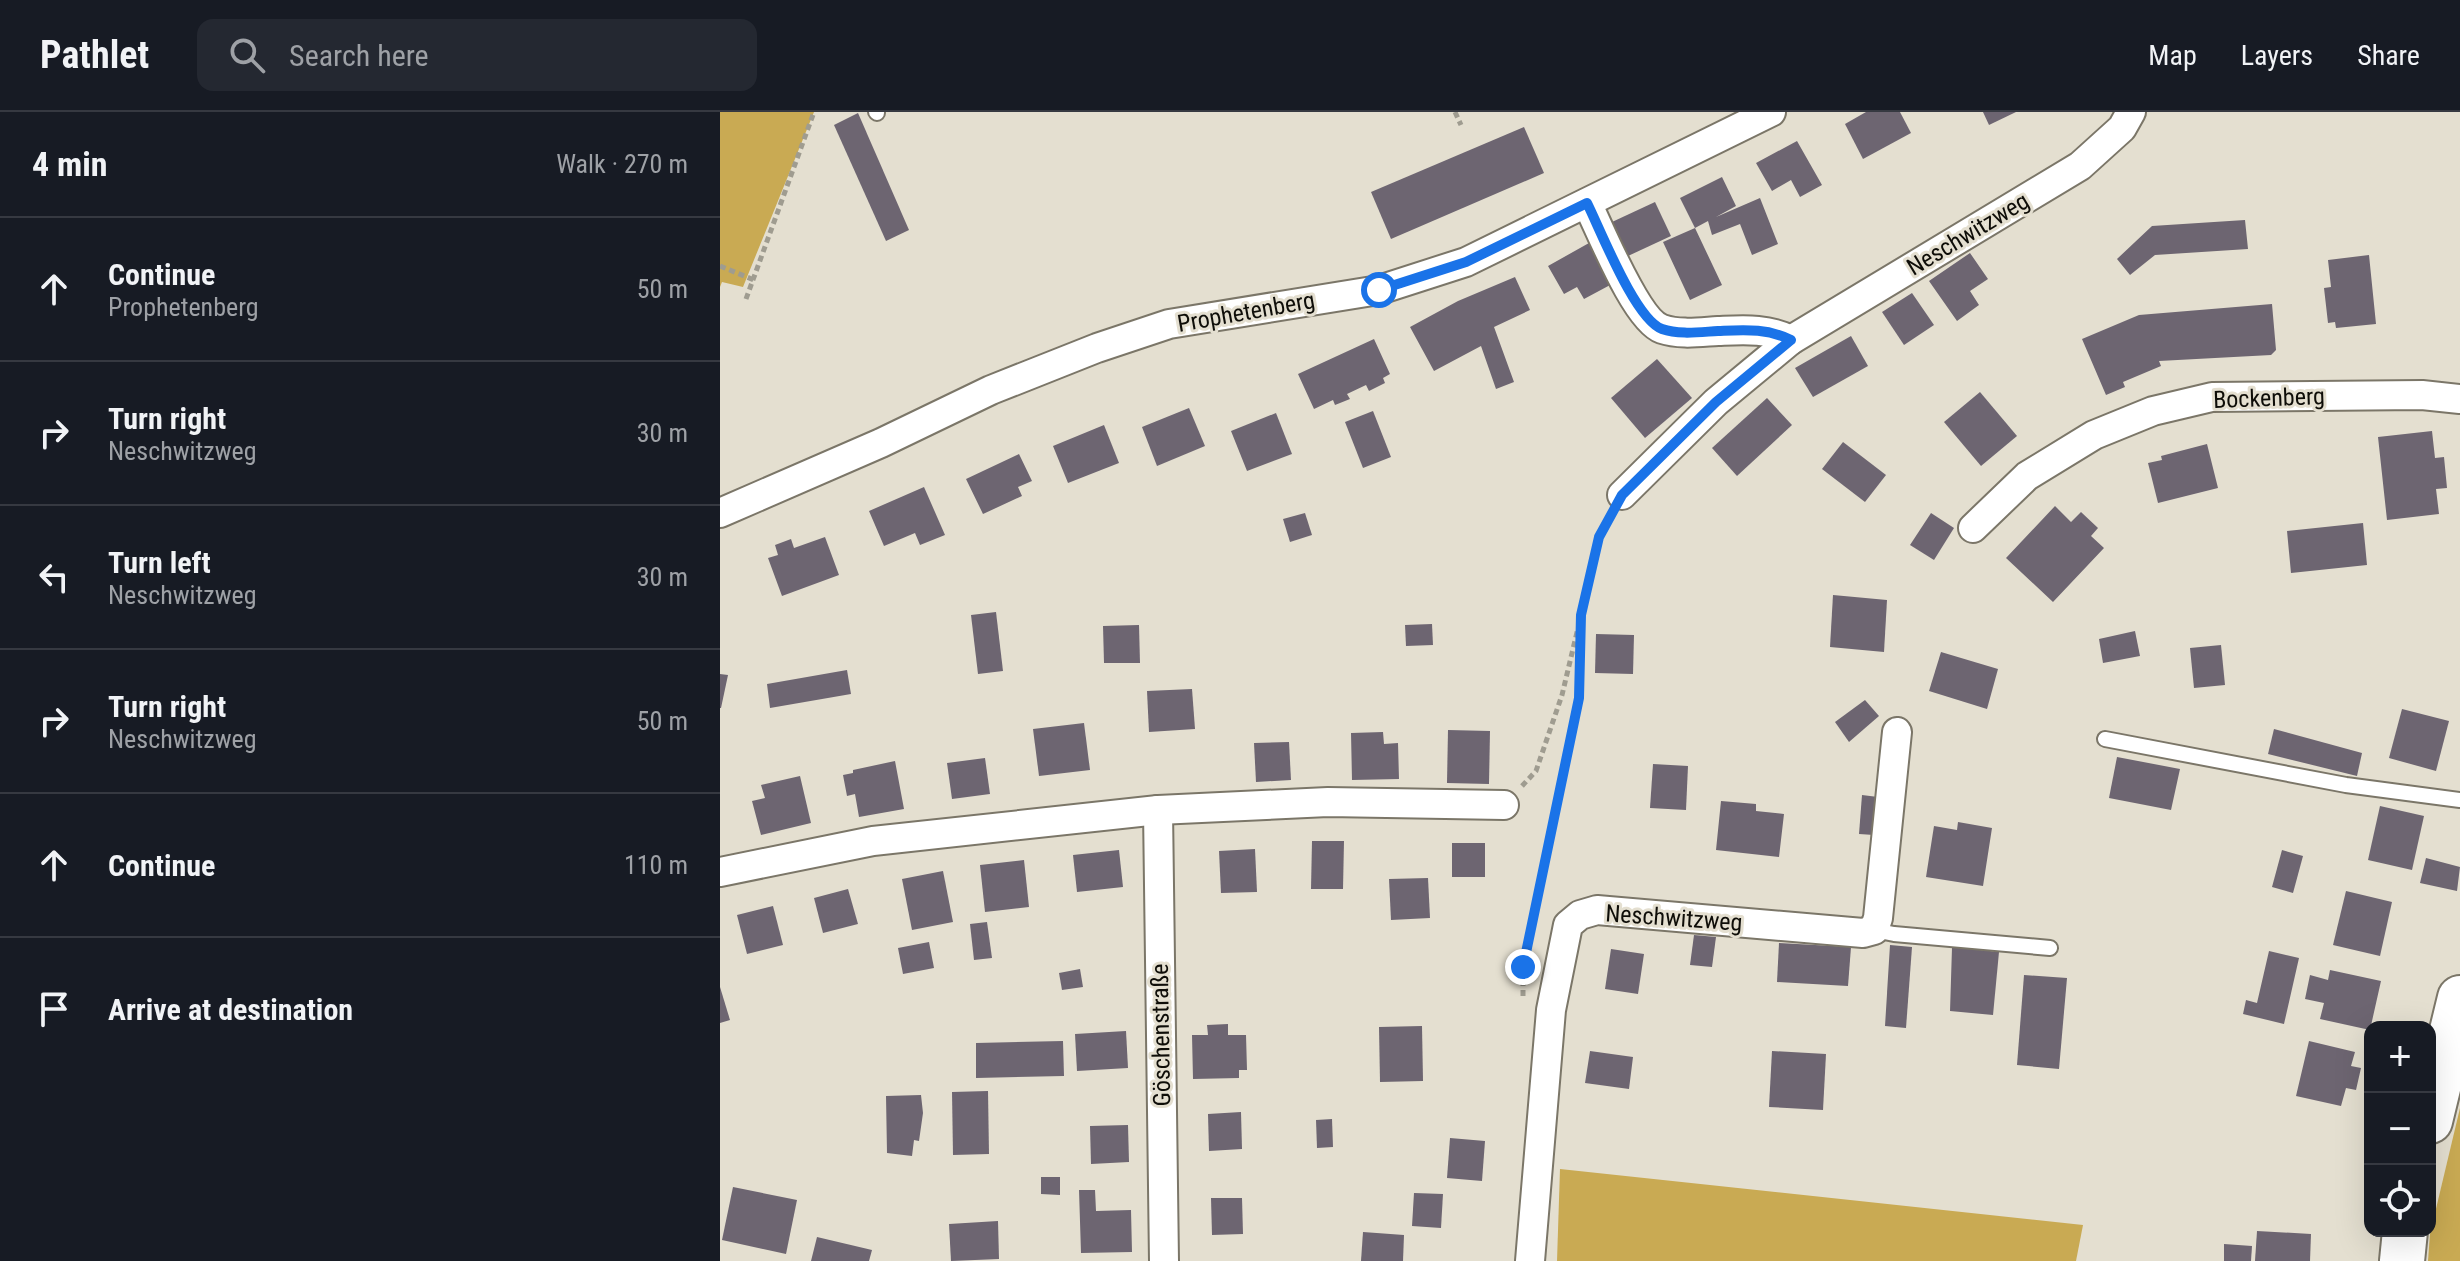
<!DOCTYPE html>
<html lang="en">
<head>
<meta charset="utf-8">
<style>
	:root { --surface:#171b24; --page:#242831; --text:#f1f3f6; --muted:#9ea1a6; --line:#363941 }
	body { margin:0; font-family:"Roboto Condensed",sans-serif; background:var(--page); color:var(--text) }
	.controls { position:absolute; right:24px; bottom:24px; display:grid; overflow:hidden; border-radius:16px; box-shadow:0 8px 32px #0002 }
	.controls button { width:72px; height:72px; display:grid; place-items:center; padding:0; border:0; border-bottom:2px solid var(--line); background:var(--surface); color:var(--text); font:40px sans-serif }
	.stop { position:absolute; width:24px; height:24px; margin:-18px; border:6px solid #1a73e8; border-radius:50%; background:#fff }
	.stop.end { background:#1a73e8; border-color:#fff; box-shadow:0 2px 8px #0008 }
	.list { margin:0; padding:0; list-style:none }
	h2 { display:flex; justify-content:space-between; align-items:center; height:104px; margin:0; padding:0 32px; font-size:34px }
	h2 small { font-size:26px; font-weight:400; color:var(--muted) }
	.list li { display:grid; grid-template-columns:52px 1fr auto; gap:24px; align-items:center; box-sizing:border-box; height:144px; padding:0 32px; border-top:2px solid var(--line) }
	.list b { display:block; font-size:30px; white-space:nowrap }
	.list p { margin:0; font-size:26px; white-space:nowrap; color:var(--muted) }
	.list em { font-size:26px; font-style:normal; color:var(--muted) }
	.icon { flex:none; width:44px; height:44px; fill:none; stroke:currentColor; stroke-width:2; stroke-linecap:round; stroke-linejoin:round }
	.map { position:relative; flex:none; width:1740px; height:1149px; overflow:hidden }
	header { display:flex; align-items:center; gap:48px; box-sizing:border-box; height:112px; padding:0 40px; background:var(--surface); border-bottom:2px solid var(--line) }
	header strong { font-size:38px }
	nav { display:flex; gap:44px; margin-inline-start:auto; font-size:28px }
	.search { width:560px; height:72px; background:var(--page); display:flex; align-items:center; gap:20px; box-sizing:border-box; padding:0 28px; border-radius:16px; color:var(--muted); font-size:30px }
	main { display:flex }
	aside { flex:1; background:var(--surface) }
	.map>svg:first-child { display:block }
</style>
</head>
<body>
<header>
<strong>Pathlet</strong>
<div class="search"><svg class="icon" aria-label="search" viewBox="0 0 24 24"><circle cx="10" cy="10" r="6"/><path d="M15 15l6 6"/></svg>Search here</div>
<nav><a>Map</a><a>Layers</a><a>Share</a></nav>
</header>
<main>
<aside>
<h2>4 min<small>Walk · 270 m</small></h2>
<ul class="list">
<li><svg class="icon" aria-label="ahead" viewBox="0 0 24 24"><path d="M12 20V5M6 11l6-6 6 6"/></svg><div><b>Continue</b><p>Prophetenberg</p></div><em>50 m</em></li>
<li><svg class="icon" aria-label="right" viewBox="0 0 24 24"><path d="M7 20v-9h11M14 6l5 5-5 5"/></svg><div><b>Turn right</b><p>Neschwitzweg</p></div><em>30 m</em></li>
<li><svg class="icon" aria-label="left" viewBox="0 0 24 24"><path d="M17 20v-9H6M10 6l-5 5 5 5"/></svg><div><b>Turn left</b><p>Neschwitzweg</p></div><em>30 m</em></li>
<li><svg class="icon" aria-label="right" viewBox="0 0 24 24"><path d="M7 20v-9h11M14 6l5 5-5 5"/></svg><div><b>Turn right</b><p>Neschwitzweg</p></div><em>50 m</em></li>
<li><svg class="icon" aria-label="ahead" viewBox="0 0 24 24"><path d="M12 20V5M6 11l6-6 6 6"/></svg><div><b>Continue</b></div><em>110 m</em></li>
<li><svg class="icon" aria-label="arrive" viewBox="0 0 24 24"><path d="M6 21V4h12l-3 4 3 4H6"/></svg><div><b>Arrive at destination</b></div></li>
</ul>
</aside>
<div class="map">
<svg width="1740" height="1149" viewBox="0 0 1740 1149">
	<rect width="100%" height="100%" fill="#e4dfd0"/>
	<g fill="#c9aa53">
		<path d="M0,0H94L23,175L2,170L0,175Z"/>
		<path d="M1740,996V1149H1708L1710,1122Z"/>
		<path d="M840,1057L1363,1113L1356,1149H837Z"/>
	</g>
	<g fill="#6d6571">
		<path d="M1146,0H1180L1191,21L1143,47L1125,12Z"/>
		<path d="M1263,0H1296L1269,13Z"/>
		<path d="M138,1L189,118L166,129L114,13Z"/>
		<path d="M804,15L824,61L671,127L651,80Z"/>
		<path d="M1077,29L1102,73L1080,85L1071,68L1052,79L1036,51Z"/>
		<path d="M1002,65L1016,94L996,105L1040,86L1058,132L1032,143L1020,112L992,123L988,109L975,116L1002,173L970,188L943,130L975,116L960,86Z"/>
		<path d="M935,90L951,124L908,144L892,110Z"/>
		<path d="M1525,108L1528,137L1435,143L1410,163L1397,147L1432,114Z"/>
		<path d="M869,131L892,172L864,187L857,175L844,182L828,154Z"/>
		<path d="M1250,141L1268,167L1250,179L1259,193L1237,209L1209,169Z"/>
		<path d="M1649,143L1656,212L1616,216L1615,210L1608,211L1604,176L1611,175L1608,148Z"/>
		<path d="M795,165L810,198L774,215L794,270L776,277L761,234L714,259L690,215L738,189Z"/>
		<path d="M1192,181L1214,213L1184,233L1162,200Z"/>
		<path d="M1552,192L1556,238L1551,243L1439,249L1441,254L1403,270L1405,275L1386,283L1362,227L1419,203Z"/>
		<path d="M1131,224L1148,254L1093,285L1075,256Z"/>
		<path d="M654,227L670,262L663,266L665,271L649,279L646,273L627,282L630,287L615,293L613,288L594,297L578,262Z"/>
		<path d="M937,247L972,286L925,326L891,286Z"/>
		<path d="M1260,280L1297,324L1261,354L1224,310Z"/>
		<path d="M1047,286L1072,313L1017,364L992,336Z"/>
		<path d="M469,296L485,334L437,354L422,315Z"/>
		<path d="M653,299L671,345L643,356L625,310Z"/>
		<path d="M556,301L572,342L527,359L511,319Z"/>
		<path d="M384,313L399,351L348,371L333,334Z"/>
		<path d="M1712,319L1715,346L1724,345L1727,376L1716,377L1719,402L1667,408L1658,325Z"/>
		<path d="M1123,330L1166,363L1145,390L1102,357Z"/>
		<path d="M1487,332L1498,376L1438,391L1428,351L1442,348L1441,344Z"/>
		<path d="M299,342L312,369L298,375L302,384L263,402L246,367Z"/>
		<path d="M204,375L225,423L200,433L195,421L164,434L149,399Z"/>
		<path d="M1335,394L1351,410L1361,400L1378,416L1371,424L1384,436L1333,490L1286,446Z"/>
		<path d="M585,401L592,423L570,430L563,407Z"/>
		<path d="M1211,401L1234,416L1214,448L1190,433Z"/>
		<path d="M1643,411L1647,453L1571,461L1567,419Z"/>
		<path d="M105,425L119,463L62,484L48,446L58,443L55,433L71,427L74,436Z"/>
		<path d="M1113,483L1167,488L1164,540L1110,535Z"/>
		<path d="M276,500L283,559L258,562L251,503Z"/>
		<path d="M712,512L713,533L686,534L685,513Z"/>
		<path d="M419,513L420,551H384L383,514Z"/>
		<path d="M1415,519L1420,544L1383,551L1379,527Z"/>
		<path d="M876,522L914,523L913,562L875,561Z"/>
		<path d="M1501,533L1505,573L1474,576L1470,536Z"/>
		<path d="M1221,540L1278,557L1267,597L1209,579Z"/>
		<path d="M127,558L131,582L50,596L47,572Z"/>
		<path d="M0,562L8,563L1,596H0Z"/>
		<path d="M472,577L475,617L429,620L427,579Z"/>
		<path d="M1145,588L1159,604L1129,630L1115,610Z"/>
		<path d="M1682,597L1729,609L1716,659L1669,646Z"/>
		<path d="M364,611L370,658L319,664L313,617Z"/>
		<path d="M1554,617L1642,641L1637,664L1548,642Z"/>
		<path d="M728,618L770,619L769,672L727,671Z"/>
		<path d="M663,620L664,632L678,631L679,667L632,668L631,621Z"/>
		<path d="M569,630L571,668L536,670L534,631Z"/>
		<path d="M1397,645L1460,657L1451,698L1389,686Z"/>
		<path d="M265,646L270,682L232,687L227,651Z"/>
		<path d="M175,649L184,697L139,705L135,682L127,684L123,663L133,661V658Z"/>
		<path d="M933,652L968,654L966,698L930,696Z"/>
		<path d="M80,664L91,711L41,723L32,689L45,686L41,673Z"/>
		<path d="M1142,683L1158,685L1154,723L1139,722Z"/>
		<path d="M1001,689L1036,692V699L1064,702L1059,745L996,738Z"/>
		<path d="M1660,694L1704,704L1692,758L1648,748Z"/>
		<path d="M1238,710L1272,716L1263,774L1206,765L1214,714L1237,718Z"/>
		<path d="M592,729H624L623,777H591Z"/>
		<rect x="732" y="731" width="33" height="34"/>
		<path d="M535,737L537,780L501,781L499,739Z"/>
		<path d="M399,738L403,775L357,780L353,743Z"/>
		<path d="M1562,738L1583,744L1573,781L1552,775Z"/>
		<path d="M1706,746L1740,755L1737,779L1700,771Z"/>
		<path d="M304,748L309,795L265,800L260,753Z"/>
		<path d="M223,759L233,810L192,818L182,767Z"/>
		<path d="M708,766L710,806L671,808L669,767Z"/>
		<path d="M128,777L138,812L103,821L94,786Z"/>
		<path d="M1626,779L1672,790L1660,844L1613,833Z"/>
		<path d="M53,794L63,833L27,842L17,803Z"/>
		<path d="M267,810L272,846L254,848L250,812Z"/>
		<path d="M974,823L996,825L992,855L970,853Z"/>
		<path d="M209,830L214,856L183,862L178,836Z"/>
		<path d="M1059,831L1131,835L1128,874L1057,870Z"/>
		<path d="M1170,833L1192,835L1186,916L1165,914Z"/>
		<path d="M1232,835L1279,840L1273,903L1230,899Z"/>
		<path d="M891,837L924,842L918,882L885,877Z"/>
		<path d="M1549,839L1579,846L1564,912L1523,902L1526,888L1537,891Z"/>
		<path d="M360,857L363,875L342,878L339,861Z"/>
		<path d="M1610,858L1661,869L1650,918L1600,907L1604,891L1585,887L1590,863L1608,868Z"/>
		<path d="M1304,863L1347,866L1339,957L1297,953Z"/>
		<path d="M0,875L10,908L0,911Z"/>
		<path d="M508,912V923H526L527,958H519V966L473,967L472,923H488L487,913Z"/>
		<path d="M702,914L703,969L660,970L659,915Z"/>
		<path d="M406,919L408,956L357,959L355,922Z"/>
		<path d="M343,929L344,964L256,966V931Z"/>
		<path d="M1589,929L1635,940L1631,954L1641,956L1636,978L1626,976L1621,994L1576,984Z"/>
		<path d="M870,939L913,945L909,977L865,971Z"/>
		<path d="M1052,939L1106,942L1103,998L1049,995Z"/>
		<path d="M268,979L269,1042L233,1043L232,980Z"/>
		<path d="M201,983L203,1001L199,1029L194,1028L192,1044L167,1041L166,984Z"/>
		<path d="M521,1000L522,1037L489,1039L488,1002Z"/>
		<path d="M612,1007L613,1035L597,1036L596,1008Z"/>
		<path d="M408,1013L409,1050L371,1052L370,1014Z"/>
		<path d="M730,1026L765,1029L762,1069L727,1066Z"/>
		<path d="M321,1065H340V1083L321,1082Z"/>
		<path d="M13,1075L77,1088L66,1142L2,1128Z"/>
		<path d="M359,1078H375L376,1099L411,1098L412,1140L361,1141Z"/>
		<path d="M694,1081L723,1082L721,1116L692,1114Z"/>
		<path d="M491,1086H522L523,1122L492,1123Z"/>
		<path d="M278,1109L279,1147L231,1149L229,1112Z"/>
		<path d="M1537,1119L1591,1122L1590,1149H1535Z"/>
		<path d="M643,1120L684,1123L683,1149H641Z"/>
		<path d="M97,1125L152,1138L149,1149H91Z"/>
		<path d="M1504,1132L1532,1134L1531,1149H1504Z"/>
	</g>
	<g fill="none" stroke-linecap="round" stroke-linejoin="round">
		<g stroke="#7b7668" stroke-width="18">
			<g id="lane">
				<path d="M156,0L157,1"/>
				<path d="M1385,627L1626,673L1740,688"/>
				<path d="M1154,818L1174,822L1330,836"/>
			</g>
		</g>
		<g stroke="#7b7668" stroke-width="32">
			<g id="street">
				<path d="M867,91C881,119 916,208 942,217C960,223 980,220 998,219C1024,218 1047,216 1071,228"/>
				<path d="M902,383L996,290L1071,228L1360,54L1402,16L1411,0"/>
				<path d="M0,401L161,331L271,278L377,236L449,212L659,178L746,150L1051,0"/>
				<path d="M1253,416L1307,364L1374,323L1433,299L1492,285L1702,283L1740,287"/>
				<path d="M438,698L444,1149"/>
				<path d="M0,760L153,729L438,698L608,690L784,693"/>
				<path d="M810,1149L831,898L848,813L860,803L877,798L1143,821L1154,818L1158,806L1177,620"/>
			</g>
		</g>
		<g stroke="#7b7668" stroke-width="48">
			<g id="primary">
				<path d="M1710,1009L1740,886"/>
				<path d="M1682,1149L1685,1119"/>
			</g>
		</g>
		<g stroke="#9f9c90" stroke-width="5" stroke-dasharray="6 4" stroke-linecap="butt">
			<path d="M735,0L741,13"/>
			<path d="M0,154L34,168"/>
			<path d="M26,187L94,0"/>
			<path d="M802,674L816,659L842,583L858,516"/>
			<path d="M803,884V855L859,586L861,503L879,425L890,404"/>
		</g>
		<use href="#lane" stroke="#fff" stroke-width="14"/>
		<use href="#street" stroke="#fff" stroke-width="28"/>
		<use href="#primary" stroke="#fff" stroke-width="44"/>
	</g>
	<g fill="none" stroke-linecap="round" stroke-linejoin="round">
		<path stroke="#1a73e8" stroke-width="10" d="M659,178L746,150L867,91C881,119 915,207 942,217C959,223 980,220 998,219C1024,218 1047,216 1071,228L996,290L902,383L879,425L861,503L859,586L803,855"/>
	</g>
	<g text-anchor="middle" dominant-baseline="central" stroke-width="6" stroke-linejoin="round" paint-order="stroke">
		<g font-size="24" fill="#0e0d08" stroke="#e4dfd0">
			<text transform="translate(1248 122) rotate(-31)">Neschwitzweg</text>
			<text transform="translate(526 200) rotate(-10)">Prophetenberg</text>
			<text transform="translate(1549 286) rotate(-2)">Bockenberg</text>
			<text transform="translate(954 806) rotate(4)">Neschwitzweg</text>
			<text transform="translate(441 923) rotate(-91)">Göschenstraße</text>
		</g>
	</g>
</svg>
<div class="controls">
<button>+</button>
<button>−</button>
<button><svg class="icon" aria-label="locate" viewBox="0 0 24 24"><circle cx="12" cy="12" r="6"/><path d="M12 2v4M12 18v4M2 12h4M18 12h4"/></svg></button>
</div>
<div class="stop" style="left:659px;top:178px"></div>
<div class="stop end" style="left:803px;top:855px"></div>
</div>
</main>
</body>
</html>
